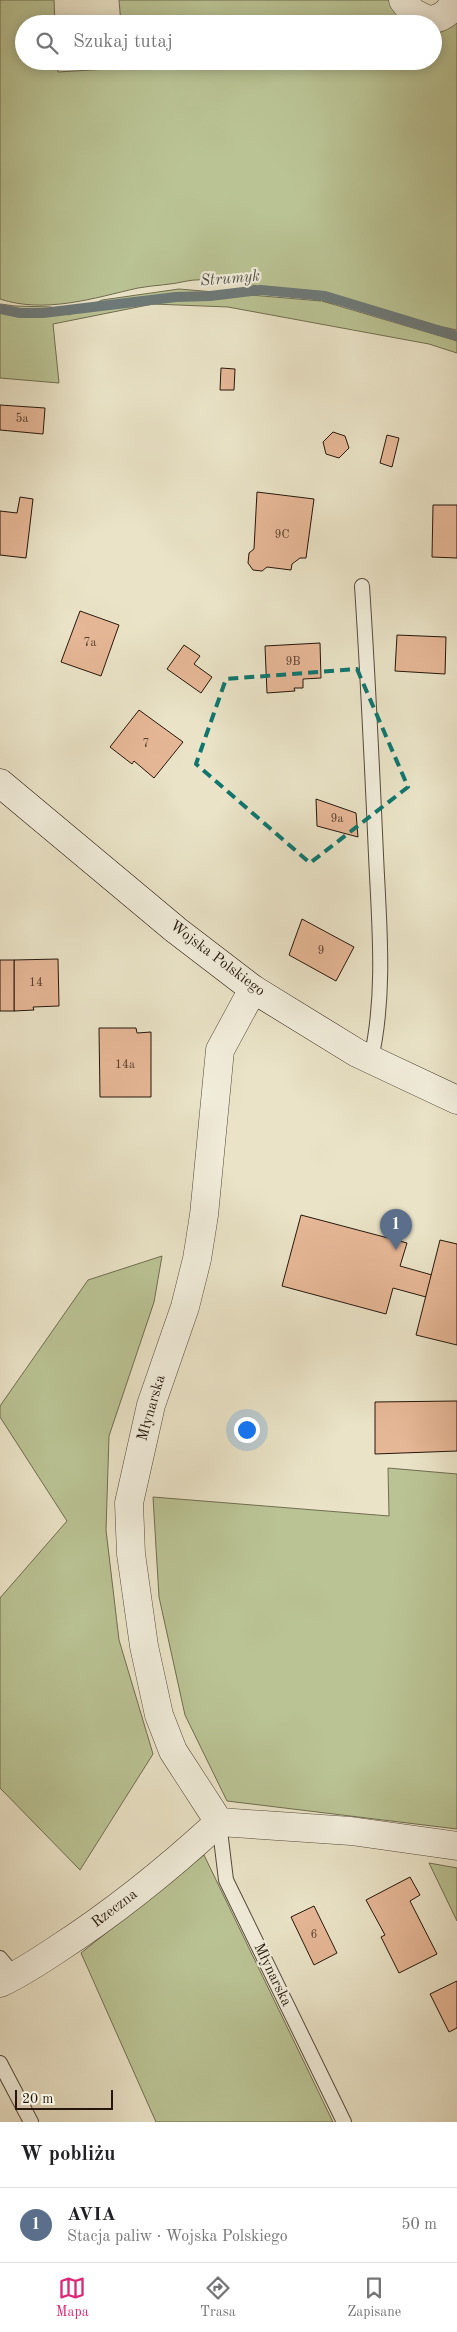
<!DOCTYPE html>
<html lang="pl">
<head>
<meta charset="utf-8">
<style>
	:root { --surface:#fff; --page:#f2f2f2; --text:#202124; --muted:#757577; --line:#e0e0e0; --accent:#db2777 }
	body { margin:0; font-family:"Old Standard TT",serif; background:var(--page); color:var(--text) }
	.scale { position:absolute; left:15px; bottom:12px; width:98px; box-sizing:border-box; padding-left:5px; border:2px solid #25170c; border-top:0; font-size:14px; line-height:18px; white-space:nowrap; color:#25170c; -webkit-text-stroke:4px #f1eddb; paint-order:stroke }
	.you { position:absolute; left:246px; top:1429px; width:18px; height:18px; margin:-12px; border:4px solid #fff; border-radius:50%; background:#1a73e8; box-shadow:0 0 0 8px #1a73e833 }
	.badge { display:grid; place-items:center; width:32px; height:32px; border-radius:50%; background:var(--accent); color:#fff; font-size:16px; font-weight:700 }
	.pin { position:absolute; translate:-50% -41px; filter:drop-shadow(0 1px 2px #0008) }
	.pin::after { content:''; position:absolute; top:26px; width:18px; height:15px; background:inherit; clip-path:polygon(0 0,100% 0,50% 100%) }
	.list { margin:0; padding:0; list-style:none }
	h2 { display:flex; justify-content:space-between; align-items:center; height:65px; margin:0; padding:0 20px; font-size:21px }
	h2 small { font-size:16px; font-weight:400; color:var(--muted) }
	.list li { display:grid; grid-template-columns:32px 1fr auto; gap:15px; align-items:center; box-sizing:border-box; height:75px; padding:0 20px; border-top:1px solid var(--line) }
	.list b { display:block; font-size:19px; white-space:nowrap }
	.list p { margin:0; font-size:16px; white-space:nowrap; color:var(--muted) }
	.list em { font-size:16px; font-style:normal; color:var(--muted) }
	.icon { flex:none; width:28px; height:28px; fill:none; stroke:currentColor; stroke-width:2; stroke-linecap:round; stroke-linejoin:round }
	.map { position:relative; flex:none; width:457px; height:2122px; overflow:hidden }
	.search { position:absolute; background:var(--surface); box-shadow:0 2px 12px #0003; left:15px; right:15px; top:15px; height:55px; display:flex; align-items:center; gap:12px; box-sizing:border-box; padding:0 18px; border-radius:28px; color:var(--muted); font-size:19px }
	.sheet { height:140px; background:var(--surface) }
	nav { display:flex; justify-content:space-around; align-items:center; box-sizing:border-box; height:70px; border-top:1px solid var(--line); background:var(--surface); font-size:14px; color:var(--muted) }
	nav a { display:grid; justify-items:center; gap:2px }
	nav .on { color:var(--accent) }
	.map>svg:first-child { display:block }
</style>
</head>
<body>
<div class="map">
<svg width="457" height="2122" viewBox="0 0 457 2122">
	<rect width="100%" height="100%" fill="#eae3c7"/>
	<filter id="stains"><feTurbulence type="fractalNoise" baseFrequency=".004" numOctaves="4"/><feColorMatrix values="0 0 0 0 .2 0 0 0 0 .09 0 0 0 0 .02 0 0 0 .5 -.17"/></filter>
	<radialGradient id="worn" r=".72"><stop offset=".6" stop-color="#630" stop-opacity="0"/><stop offset="1" stop-color="#630" stop-opacity=".3"/></radialGradient>
	<g fill="#bac394" stroke="#706d50">
		<path d="M0,0H54L55,24H24V61H57L58,72L124,68L123,61H433V30L457,18V330L322,301L457,341V353L429,344L228,307L153,304L53,324L59,383L0,378V304L15,306L51,307L69,315L102,300L179,289L321,301C291,292 217,275 187,281C171,285 154,285 138,288C94,298 45,314 0,299Z"/>
		<path d="M119,0H393L409,24H121Z"/>
		<path d="M162,1256L154,1302L109,1436L106,1530L119,1640L153,1754L80,1870L0,1788V1598L67,1521L0,1417V1406L88,1280Z"/>
		<path d="M388,1468L457,1474V1829L227,1801L185,1715L159,1597L153,1497L389,1516Z"/>
		<path d="M204,1855L333,2122H156L81,1953Z"/>
		<path d="M429,1863L457,1868V1921Z"/>
	</g>
	<g fill="none" stroke-linecap="round" stroke-linejoin="round">
		<path stroke="#6d7978" stroke-width="10" d="M0,309L20,313H43L176,297L210,296L261,290L325,296L457,336"/>
	</g>
	<g fill="#e6b796" stroke="#25170c">
		<rect x="158" y="61" width="15" height="6"/>
		<path d="M221,368L235,369L234,390H220Z"/>
		<path d="M0,405L45,408L43,434L0,430Z"/>
		<path d="M333,432L345,436L349,448L339,458L326,454L323,442Z"/>
		<path d="M387,435L399,438L392,467L380,463Z"/>
		<path d="M257,492L314,499L306,558H300L292,564L291,570L267,567L262,571L253,570L248,563L249,553L254,549Z"/>
		<path d="M20,497L33,499L26,558L0,555V511L17,513Z"/>
		<path d="M433,505H457V558L432,557Z"/>
		<path d="M80,611L119,625L101,676L61,662Z"/>
		<path d="M397,635L446,637L445,674L395,671Z"/>
		<path d="M320,643L321,678L303,679V688H294L295,691L267,693L265,646Z"/>
		<path d="M184,645L200,656L194,664L212,677L201,693L167,669Z"/>
		<path d="M139,710L183,742L154,778L134,761L132,764L110,747Z"/>
		<path d="M316,799L356,813L358,837L317,826Z"/>
		<path d="M302,919L354,947L336,981L289,955Z"/>
		<path d="M58,959L59,1006L33,1007L34,1010L14,1011V960Z"/>
		<rect x="0" y="960" width="14" height="51"/>
		<path d="M99,1028H136L137,1033L151,1032V1097H100Z"/>
		<path d="M301,1215L407,1243L400,1266L432,1275L426,1297L393,1288L386,1314L282,1286Z"/>
		<path d="M440,1240L457,1244V1345L416,1335Z"/>
		<path d="M457,1401V1451L375,1454V1402Z"/>
		<path d="M410,1877L420,1895L410,1901L437,1954L399,1973L381,1937L385,1935L366,1900Z"/>
		<path d="M314,1906L337,1953L314,1965L291,1917Z"/>
		<path d="M457,1981V2028L449,2032L430,1994Z"/>
	</g>
	<g fill="none" stroke-linecap="round" stroke-linejoin="round">
		<g stroke="#564a3b" stroke-width="16">
			<g id="lane">
				<path d="M362,586C368,676 372,765 376,855C379,923 386,993 371,1059"/>
				<path d="M219,1822L226,1880L344,2122"/>
				<path d="M0,1958L15,1976"/>
				<path d="M0,2063L31,2122"/>
			</g>
		</g>
		<g stroke="#564a3b" stroke-width="29">
			<g id="street">
				<path d="M403,0L412,12L428,20C441,19 451,13 454,0"/>
				<path d="M253,989L220,1050L204,1215L197,1259L185,1307L151,1405L129,1503L131,1554L144,1646L159,1715L173,1751L219,1822L351,1831L457,1846"/>
				<path d="M0,1983C20,1974 38,1962 56,1950C115,1912 168,1869 219,1822"/>
			</g>
		</g>
		<g stroke="#25170c" stroke-width="29">
			<path id="secondary" d="M0,783L176,930L253,989L357,1053L457,1100"/>
		</g>
		<use href="#lane" stroke="#f1eddb" stroke-width="14"/>
		<use href="#street" stroke="#f1eddb" stroke-width="28"/>
		<use href="#secondary" stroke="#f1eddb" stroke-width="28"/>
	</g>
	<path fill="none" stroke="#0f766e" stroke-width="4" stroke-dasharray="10 6" stroke-linejoin="round" d="M357,669L408,787L310,863L196,764L226,679Z"/>
	<g text-anchor="middle" dominant-baseline="central" stroke-width="4.5" stroke-linejoin="round" paint-order="stroke">
		<g font-size="12" fill="#553f2e">
			<text x="22" y="419">5a</text>
			<text x="282" y="535">9C</text>
			<text x="90" y="643">7a</text>
			<text x="293" y="662">9B</text>
			<text x="146" y="744">7</text>
			<text x="337" y="819">9a</text>
			<text x="321" y="951">9</text>
			<text x="36" y="983">14</text>
			<text x="125" y="1065">14a</text>
			<text x="314" y="1935">6</text>
		</g>
		<g font-size="15" fill="#25170c" stroke="#f1eddb">
			<text transform="translate(217 959) rotate(37)">Wojska Polskiego</text>
			<text transform="translate(152 1408) rotate(-74)">Młynarska</text>
			<text transform="translate(115 1909) rotate(-37)">Rzeczna</text>
			<text transform="translate(272 1975) rotate(64)">Młynarska</text>
		</g>
		<g font-size="16" font-style="italic" fill="#4f504b" stroke="#f1eddb">
			<text transform="translate(230 279) rotate(-5)">Strumyk</text>
		</g>
	</g>
	<rect width="100%" height="100%" filter="url(#stains)"/>
	<rect width="100%" height="100%" fill="url(#worn)"/>
</svg>
<div class="scale">20 m</div>
<div class="you"></div>
<div class="pin badge" style="left:396px;top:1250px;background:#5c6f8a">1</div>
<div class="search"><svg class="icon" aria-label="search" viewBox="0 0 24 24"><circle cx="10" cy="10" r="6"/><path d="M15 15l6 6"/></svg>Szukaj tutaj</div>
</div>
<section class="sheet">
<h2>W pobliżu<small></small></h2>
<ul class="list">
<li><span class="badge" style="background:#5c6f8a">1</span><div><b>AVIA</b><p>Stacja paliw · Wojska Polskiego</p></div><em>50 m</em></li>
</ul>
</section>
<nav>
<a class="on"><svg class="icon" aria-label="map" viewBox="0 0 24 24"><path d="M3 6l6-2 6 2 6-2v14l-6 2-6-2-6 2zM9 4v14M15 6v14"/></svg>Mapa</a>
<a><svg class="icon" aria-label="directions" viewBox="0 0 24 24"><path d="M12 3l9 9-9 9-9-9zM9 14v-3h6M13 9l2 2-2 2"/></svg>Trasa</a>
<a><svg class="icon" aria-label="saved" viewBox="0 0 24 24"><path d="M7 4h10v16l-5-4-5 4z"/></svg>Zapisane</a>
</nav>
</body>
</html>
